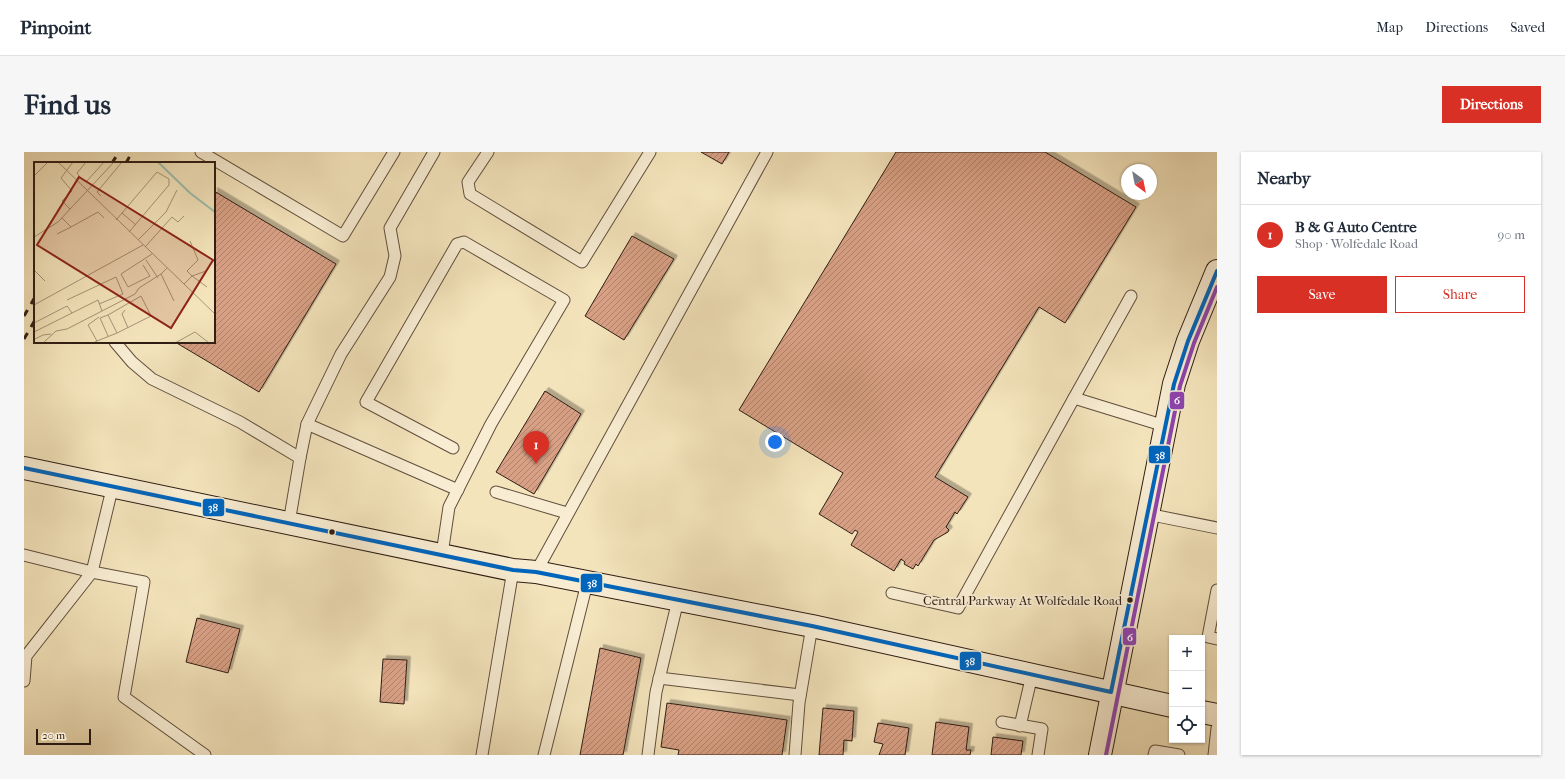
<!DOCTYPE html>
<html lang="en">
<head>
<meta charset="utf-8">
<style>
	:root { --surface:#fff; --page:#f6f6f7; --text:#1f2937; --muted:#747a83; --line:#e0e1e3; --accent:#d93025 }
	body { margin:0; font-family:"IM FELL French Canon",serif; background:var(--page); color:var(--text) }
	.controls { position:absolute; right:12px; bottom:12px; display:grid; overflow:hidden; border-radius:0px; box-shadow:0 1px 3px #0004 }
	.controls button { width:36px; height:36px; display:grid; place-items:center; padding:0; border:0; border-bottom:1px solid var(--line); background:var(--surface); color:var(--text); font:20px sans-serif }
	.compass { position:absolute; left:1097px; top:12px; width:36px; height:36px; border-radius:50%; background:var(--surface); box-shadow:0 1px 3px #0004; rotate:148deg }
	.scale { position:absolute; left:12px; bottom:10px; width:55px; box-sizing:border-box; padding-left:4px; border:2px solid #2f1d13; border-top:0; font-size:11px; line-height:14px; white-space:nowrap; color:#2f1d13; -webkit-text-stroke:3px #f8edd3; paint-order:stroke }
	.you { position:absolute; left:751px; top:290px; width:14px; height:14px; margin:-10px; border:3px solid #fff; border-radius:50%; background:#1a73e8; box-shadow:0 0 0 6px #1a73e833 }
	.badge { display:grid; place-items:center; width:26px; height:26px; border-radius:50%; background:var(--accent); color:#fff; font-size:13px; font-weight:700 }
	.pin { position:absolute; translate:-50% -33px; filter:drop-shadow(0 1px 2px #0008) }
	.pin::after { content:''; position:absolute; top:21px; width:14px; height:12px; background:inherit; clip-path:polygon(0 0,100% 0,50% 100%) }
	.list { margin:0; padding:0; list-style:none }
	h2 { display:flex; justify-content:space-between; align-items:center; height:52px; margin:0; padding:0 16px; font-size:17px }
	h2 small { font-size:13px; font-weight:400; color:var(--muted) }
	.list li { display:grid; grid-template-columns:26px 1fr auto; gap:12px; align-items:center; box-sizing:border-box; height:60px; padding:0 16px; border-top:1px solid var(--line) }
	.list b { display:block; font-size:15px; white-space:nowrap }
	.list p { margin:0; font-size:13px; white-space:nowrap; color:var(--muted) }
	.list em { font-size:13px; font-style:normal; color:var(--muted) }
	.actions { display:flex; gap:8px; padding:12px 16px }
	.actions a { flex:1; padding:9px 0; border:1px solid var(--accent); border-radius:0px; text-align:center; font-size:14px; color:var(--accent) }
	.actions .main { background:var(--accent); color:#fff }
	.icon { flex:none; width:22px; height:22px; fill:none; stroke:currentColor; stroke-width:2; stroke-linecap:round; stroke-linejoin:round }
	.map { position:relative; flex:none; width:1193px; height:603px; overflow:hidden; border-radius:0px }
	header { display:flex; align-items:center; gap:24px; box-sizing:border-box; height:56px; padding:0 20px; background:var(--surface); border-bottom:1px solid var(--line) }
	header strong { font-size:19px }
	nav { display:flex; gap:22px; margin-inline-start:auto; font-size:14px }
	.intro { display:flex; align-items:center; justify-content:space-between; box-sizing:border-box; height:96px; padding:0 24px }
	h1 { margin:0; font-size:28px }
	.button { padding:10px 18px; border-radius:0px; background:var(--accent); color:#fff; font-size:14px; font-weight:700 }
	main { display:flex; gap:24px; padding:0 24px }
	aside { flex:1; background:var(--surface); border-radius:0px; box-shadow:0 1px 3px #0004 }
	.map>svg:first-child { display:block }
</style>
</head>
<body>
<header>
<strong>Pinpoint</strong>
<nav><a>Map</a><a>Directions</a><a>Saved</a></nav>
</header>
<div class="intro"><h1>Find us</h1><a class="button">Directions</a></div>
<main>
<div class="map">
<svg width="1193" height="603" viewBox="0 0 1193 603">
	<defs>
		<pattern id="building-hatch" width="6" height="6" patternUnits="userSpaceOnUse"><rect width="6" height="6" fill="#d8a085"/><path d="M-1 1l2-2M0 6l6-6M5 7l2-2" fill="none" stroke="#b0826c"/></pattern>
		<filter id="shadow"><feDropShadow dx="3.5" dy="-3.5" stdDeviation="0" flood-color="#0004"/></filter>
	</defs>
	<rect width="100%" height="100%" fill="#f4e4bc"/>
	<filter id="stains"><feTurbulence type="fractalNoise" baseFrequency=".005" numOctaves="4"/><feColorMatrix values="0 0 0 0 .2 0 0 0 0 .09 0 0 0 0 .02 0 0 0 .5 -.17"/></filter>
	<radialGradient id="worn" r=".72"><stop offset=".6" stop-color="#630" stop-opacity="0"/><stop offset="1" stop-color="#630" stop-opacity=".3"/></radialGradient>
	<g fill="url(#building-hatch)" stroke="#2f1d13" filter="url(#shadow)">
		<path d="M677,0H705L698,12Z"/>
		<path d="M872,0H1021L1112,55L1041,171L1015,155L911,325L944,345L933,362L931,360L922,375L925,378L924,380L910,388L894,414L892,412L889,417L880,412L881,410L877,407L870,419L827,393L834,380L831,378L828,382L795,362L819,321L715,258Z"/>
		<path d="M190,39L312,112L235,240L151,190H190Z"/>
		<path d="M608,84L650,107L600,188L561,164Z"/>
		<path d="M521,239L557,262L510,342L472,320Z"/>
		<path d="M173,466L216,477L204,521L162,510Z"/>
		<path d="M576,496L617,506L599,603H556Z"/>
		<path d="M359,507L383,508L380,552L356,550Z"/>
		<path d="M643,551L763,568L758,603H654L655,598L637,595Z"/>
		<path d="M799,556L830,559L828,589L820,588L819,603H795Z"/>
		<path d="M912,570L945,575L942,598H947L946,603H908Z"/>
		<path d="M854,571L885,576L881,603H855L859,592L850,590Z"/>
		<path d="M969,585L999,589L997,603H967Z"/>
	</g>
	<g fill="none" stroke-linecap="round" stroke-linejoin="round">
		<g stroke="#604f3d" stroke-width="13">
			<g id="lane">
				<path d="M177,0L319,84L370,0"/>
				<path d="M464,0L444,30L446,42L558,110L626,0"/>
				<path d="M91,190L108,210L128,227L216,270L276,306L265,371"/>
				<path d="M1050,246L1107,144"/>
				<path d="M283,272L434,338"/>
				<path d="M276,306L283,272L317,202L366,125L371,104L366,76L410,0"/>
				<path d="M89,333L68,420L120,430L100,545L181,603"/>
				<path d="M472,340L543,361"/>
				<path d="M1123,362L1193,376"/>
				<path d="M418,402L425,355L467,272L540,148L440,90L433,92L342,250L429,296"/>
				<path d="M0,403L68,420L2,504L0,529"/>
				<path d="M512,420L743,0"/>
				<path d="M1193,438L1184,485L1193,487"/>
				<path d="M868,441L934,456L1050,246L1141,274"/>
				<path d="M635,526L776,543"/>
				<path d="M978,570L1018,577L1014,603"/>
				<path d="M996,574L1008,523"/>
				<path d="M458,603L489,418"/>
				<path d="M520,603L563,431"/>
				<path d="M624,603L632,540L654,448"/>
				<path d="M771,603L775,551L788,474"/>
				<path d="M1130,603L1131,599L1155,603"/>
				<path d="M1190,603L1193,576"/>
			</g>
		</g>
		<g stroke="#2f1d13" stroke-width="24">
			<g id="secondary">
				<path d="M0,316L489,418L512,420L788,474L1148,554"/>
				<path d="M1178,560L1193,563"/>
				<path d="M1076,603L1150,232L1164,189L1193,119"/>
			</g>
		</g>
		<use href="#lane" stroke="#f8edd3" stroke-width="11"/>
		<use href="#secondary" stroke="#f8edd3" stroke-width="22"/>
		<g stroke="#2f1d13" stroke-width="3" stroke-dasharray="7 7" stroke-linecap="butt">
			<path d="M88,11L95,0"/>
			<path d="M102,11L108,0"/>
			<path d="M0,164L11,145"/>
			<path d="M0,187L11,168"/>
		</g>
		<g stroke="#f8edd3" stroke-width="7">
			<path id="bus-1" d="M0,316L489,418L512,420L788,474L1087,540L1150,232L1164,189L1193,119"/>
		</g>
		<g stroke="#f8edd3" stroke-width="7">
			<path id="bus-2" d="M1082,603L1156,234L1170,191L1193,135"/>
		</g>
		<use href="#bus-1" stroke="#0065bd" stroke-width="4"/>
		<use href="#bus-2" stroke="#8e44ad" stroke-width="4"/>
	</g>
	<g fill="#2f1d13" stroke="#f8edd3" stroke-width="1.5">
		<circle cx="308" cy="380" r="3.5"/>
		<circle cx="1106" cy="448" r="3.5"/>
	</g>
	<g text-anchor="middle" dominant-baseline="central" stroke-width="3.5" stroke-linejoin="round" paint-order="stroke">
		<g font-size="13" fill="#2f1d13" stroke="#f8edd3" text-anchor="end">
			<text x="1098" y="448">Central Parkway At Wolfedale Road</text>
		</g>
	</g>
	<g transform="translate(10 10)">
		<rect width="181" height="181" fill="#f4e4bc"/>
		<path fill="none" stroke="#9cbfaf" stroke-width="2" d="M124,0L156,31L181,50"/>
		<path fill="none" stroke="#a59478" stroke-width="1" d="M24,0L181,152M0,14L14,0M46,15L52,20L70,0M43,19L46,15L43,11L52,0M67,34L63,30L88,0M36,47L28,39L38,29L27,16L39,0M88,51L102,63M28,56L37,65L64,50L70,56M82,58L123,10L135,17V23L95,70M23,72L37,65M0,75L24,60L80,0M104,78L132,50L143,28M111,85L138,55L144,60L150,54M112,98L124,116M109,103L116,114L94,125L87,112L118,92M133,106L127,112L140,139M0,108L11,119M150,122L158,114L153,109L164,98L156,79M173,125L158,114L172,109L181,97M33,138L82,115L89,132L65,142M0,143L109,83M91,148L88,152L94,166M38,151L64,138L68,149M74,153L107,134L117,154L83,171M0,161L33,144L38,151L0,170M1,177L9,173L17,172M63,179L83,171L74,153L66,156L74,174M9,181L22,169L33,167L101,132L105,126L127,112M59,181L63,179L54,163L65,155M141,181L161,170L175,181"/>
		<path fill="#8f2418" fill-opacity="0.15" stroke="#8f2418" stroke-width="2" d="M45,15L179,98L137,166L3,83Z"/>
		<rect width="181" height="181" fill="none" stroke="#2f1d13" stroke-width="2"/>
	</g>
	<g stroke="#f8edd3" stroke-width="1.5">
		<rect x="1145" y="239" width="16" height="19" rx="4" fill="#8e44ad"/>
		<rect x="1124" y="293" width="23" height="19" rx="4" fill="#0065bd"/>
		<rect x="178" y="346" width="23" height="19" rx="4" fill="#0065bd"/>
		<rect x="556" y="421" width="23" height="20" rx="4" fill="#0065bd"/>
		<rect x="1098" y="475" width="15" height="19" rx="4" fill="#8e44ad"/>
		<rect x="935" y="499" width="23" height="20" rx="4" fill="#0065bd"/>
	</g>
	<g font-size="11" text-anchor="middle" font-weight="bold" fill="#fff">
		<text x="1153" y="252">6</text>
		<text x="1136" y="307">38</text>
		<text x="189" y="359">38</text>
		<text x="568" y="435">38</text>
		<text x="1106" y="489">6</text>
		<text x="946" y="513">38</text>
	</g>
	<rect width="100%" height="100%" filter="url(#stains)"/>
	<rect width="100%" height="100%" fill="url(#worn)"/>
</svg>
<div class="controls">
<button>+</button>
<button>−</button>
<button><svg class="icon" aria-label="locate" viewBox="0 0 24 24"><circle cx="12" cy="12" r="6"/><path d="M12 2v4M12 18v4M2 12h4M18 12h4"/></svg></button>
</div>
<svg class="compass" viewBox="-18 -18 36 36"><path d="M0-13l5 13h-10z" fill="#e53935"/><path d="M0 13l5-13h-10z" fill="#747a83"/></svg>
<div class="scale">20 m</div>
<div class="you"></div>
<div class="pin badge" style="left:512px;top:312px">1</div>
</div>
<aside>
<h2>Nearby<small></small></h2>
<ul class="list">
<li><span class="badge">1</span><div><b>B &amp; G Auto Centre</b><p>Shop · Wolfedale Road</p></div><em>90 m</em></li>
</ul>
<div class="actions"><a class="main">Save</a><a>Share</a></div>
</aside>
</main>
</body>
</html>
